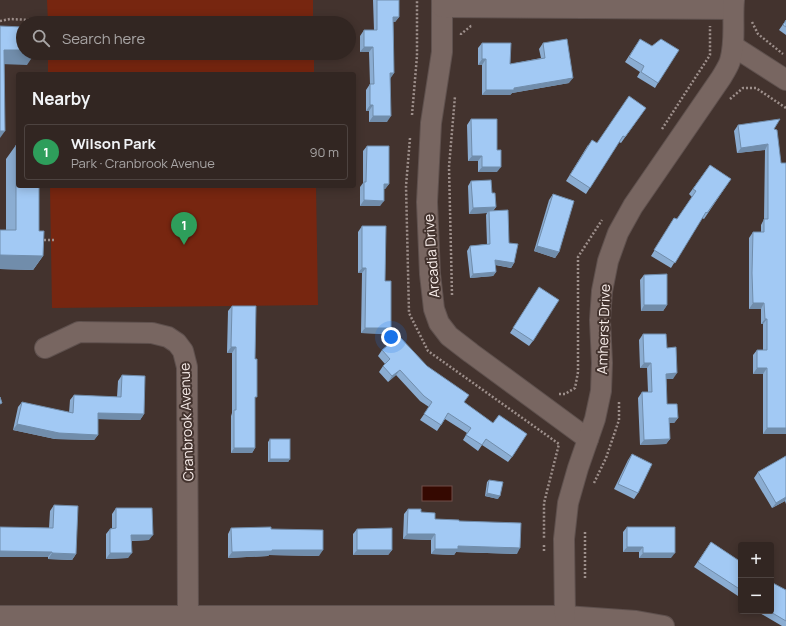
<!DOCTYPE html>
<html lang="en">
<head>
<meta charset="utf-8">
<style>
	:root { --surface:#322622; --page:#3a2e2a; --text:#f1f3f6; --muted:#a8a5a5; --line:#4d4340; --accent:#95b2f1 }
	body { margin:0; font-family:Manrope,sans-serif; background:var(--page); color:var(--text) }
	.controls { position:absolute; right:12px; bottom:12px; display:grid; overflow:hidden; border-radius:4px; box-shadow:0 2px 10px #0003 }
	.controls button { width:36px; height:36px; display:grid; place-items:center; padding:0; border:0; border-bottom:1px solid var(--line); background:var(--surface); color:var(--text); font:20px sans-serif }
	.you { position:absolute; left:391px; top:337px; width:14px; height:14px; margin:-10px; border:3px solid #fff; border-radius:50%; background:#1a73e8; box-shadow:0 0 0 6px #1a73e833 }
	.badge { display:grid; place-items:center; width:26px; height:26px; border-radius:50%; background:var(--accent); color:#fff; font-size:13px; font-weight:700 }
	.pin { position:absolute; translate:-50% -33px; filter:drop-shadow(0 1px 2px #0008) }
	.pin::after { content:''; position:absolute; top:21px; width:14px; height:12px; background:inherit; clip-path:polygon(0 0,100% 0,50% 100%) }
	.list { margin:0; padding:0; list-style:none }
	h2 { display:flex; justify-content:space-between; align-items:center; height:52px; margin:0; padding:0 16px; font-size:17px }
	h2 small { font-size:13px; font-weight:400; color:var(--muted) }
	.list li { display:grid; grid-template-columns:26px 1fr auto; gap:12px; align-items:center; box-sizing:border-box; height:56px; margin:0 8px 8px; padding:0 8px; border:1px solid var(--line); border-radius:4px }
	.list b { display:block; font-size:15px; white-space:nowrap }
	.list p { margin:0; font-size:13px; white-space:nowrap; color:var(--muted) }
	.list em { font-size:13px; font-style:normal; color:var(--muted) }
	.icon { flex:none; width:22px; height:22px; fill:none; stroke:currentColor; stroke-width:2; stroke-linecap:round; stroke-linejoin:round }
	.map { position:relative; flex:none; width:786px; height:626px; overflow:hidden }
	.search { position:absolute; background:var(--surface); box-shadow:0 2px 10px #0003; left:16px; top:16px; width:340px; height:44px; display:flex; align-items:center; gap:10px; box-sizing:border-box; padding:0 14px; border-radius:22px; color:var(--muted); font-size:15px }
	.panel { position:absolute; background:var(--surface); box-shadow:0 2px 10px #0003; left:16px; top:72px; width:340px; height:116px; border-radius:4px }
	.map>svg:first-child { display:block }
</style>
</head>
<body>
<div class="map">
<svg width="786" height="626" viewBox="0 0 786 626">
	<rect width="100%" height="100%" fill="#43332e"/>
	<g fill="#772610">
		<path d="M47,0H313V23H48Z"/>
		<rect x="48" y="53" width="266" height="21"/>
		<path d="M50,186H316L318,305L52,308Z"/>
	</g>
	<rect fill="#350901" stroke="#704e48" x="422" y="486" width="30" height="15"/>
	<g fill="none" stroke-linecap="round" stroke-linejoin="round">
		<g stroke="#5f514e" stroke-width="22">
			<g id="minor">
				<path d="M442,0V52L431,123L427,202L430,274L434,309L439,323L449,336L471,353L588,439"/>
				<path d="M442,7L733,9"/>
				<path d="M733,46L786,80"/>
				<path d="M45,348L79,332L152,333L168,337L177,343L183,351L187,367L188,617"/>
				<path d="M0,616H565L636,621L664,626"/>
				<path d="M565,616L564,539L568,503L578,468L595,419L601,391L602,363L600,320L602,291L608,261L618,233L633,206L721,78C724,73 728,67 730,61C736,41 732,20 734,0"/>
			</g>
		</g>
		<g stroke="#9d8f8b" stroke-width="2.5" stroke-dasharray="2 2" stroke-linecap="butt">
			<path d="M0,21L10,19L51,21"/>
			<path d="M752,22L758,34L783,54"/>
			<path d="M461,35V34L471,26H472"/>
			<path d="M730,99L743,88H756L786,108"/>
			<path d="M412,115L417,56V0"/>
			<path d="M662,129L710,55V26"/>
			<path d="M410,138L406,186L409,313L428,351L559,444L544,503V538"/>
			<path d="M40,240H55"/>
			<path d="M452,295L449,167L455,96"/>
			<path d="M559,394H565L575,388L578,372V257L602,220"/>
			<path d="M594,483L606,458L619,420V401"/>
			<path d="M585,532V579"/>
			<path d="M544,551V545"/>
		</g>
		<use href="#minor" stroke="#786661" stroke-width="20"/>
	</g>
	<g fill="#8badd2">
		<path d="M373,0H399V17L395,22H393L394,73L390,78L387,122H369V111H366V90L370,84L369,52H360V36L364,30H374Z"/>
		<path d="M786,20V35L779,30Z"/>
		<path d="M482,43L510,64L541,58L539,49L543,43L569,83L512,93L510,95H482V65H478V48Z"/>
		<path d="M636,45L658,83L655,88L637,77L640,72L625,62Z"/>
		<path d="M646,108L621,143L619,142L586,194L566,181L588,145L597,143Z"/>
		<path d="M471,119L497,172H478V161H468L467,125Z"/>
		<path d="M738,125L774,129L781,163H786V434H763V374H753V355L757,350H763V324H761V309H749V238L753,232H761V225L764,219L765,150L737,153L734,131Z"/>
		<path d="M16,145L39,231L43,256L33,270L0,269V230H6V159Z"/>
		<path d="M367,146L389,184L385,189H384L380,206H360V187L363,183V151Z"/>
		<path d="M710,165L731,179L704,219L702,218L671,268L651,256L674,218L677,219L692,197L689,194Z"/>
		<path d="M471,181L492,193L496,207L493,211L509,243L514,263L511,268L495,265L496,272L493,276L470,278L467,251L470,246L487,244L486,215L487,213L469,214L468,186Z"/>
		<path d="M553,194L559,252L555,258L534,251L549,200Z"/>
		<path d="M362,226L385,281L391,328L387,334L361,333L362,273H358V232Z"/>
		<path d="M644,275L667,305L663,311H641L640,280Z"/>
		<path d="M535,293L533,341L529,346L510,333Z"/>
		<path d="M232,306L255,359V448L252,453H231V416L232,413V353H227L228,311Z"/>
		<path d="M643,334L667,348L673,379H666L667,404L678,418L674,423H669L670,439L666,444L640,445L638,398L642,392H648L647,368H640L639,340Z"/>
		<path d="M382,350L427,366L464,402L512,457L508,462L482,445L478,451L463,440L467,433L445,419L437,431L420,420L429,407L420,401L396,375L388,382L379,372L383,366L385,364L378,356Z"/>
		<path d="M122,375L144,414L140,420L98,419V435L94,440L55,439L13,430L18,407L22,402L69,413L70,400L74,395L117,397L118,381Z"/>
		<path d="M270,439L290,459L288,462H268V442Z"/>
		<path d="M632,454L638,493L634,499L614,489L628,460Z"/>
		<path d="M786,456V504L785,501L772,508L754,478L758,472Z"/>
		<path d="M489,480L498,499L485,496L487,482Z"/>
		<path d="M54,505L76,554L72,560L48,559V557H0V527L49,528L50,511Z"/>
		<path d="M116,508L149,540L132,541L128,558L106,559V534L110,529L112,528V514Z"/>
		<path d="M408,509L421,512L435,519L459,521L517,554L456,552L454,555L431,554V540L403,539L404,514Z"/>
		<path d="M627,527L671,558H639V552H623V532Z"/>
		<path d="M231,528L271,529L319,556L269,555L268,556L228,558V534Z"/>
		<path d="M357,529L392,550L388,555H353V534Z"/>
		<path d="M711,542L741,562V598L694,567Z"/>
		<path d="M786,590V626H782L758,612V611H771Z"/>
	</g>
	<g fill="#718dab">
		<path d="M393,17H399L395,22H389Z"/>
		<path d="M364,47H373L369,52H360Z"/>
		<path d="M4,50H23V53H35L27,65L0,64Z"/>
		<path d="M482,59H486L482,65H478Z"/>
		<path d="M390,73H394L390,79Z"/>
		<path d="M573,78L569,83L512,93L510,95H482L486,90L514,88Z"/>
		<path d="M370,105H373L369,111H366Z"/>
		<path d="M373,116H391L387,122H369Z"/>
		<path d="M0,131H5L0,138Z"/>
		<path d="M768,144L765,150L737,153L741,148Z"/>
		<path d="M472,156H482L478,161H468Z"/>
		<path d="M482,167H501L497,172H478Z"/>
		<path d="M384,184H389L385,189H380Z"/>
		<path d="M364,200L384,201L380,206H360Z"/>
		<path d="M496,207L492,212L489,211L487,213L469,214L473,208Z"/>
		<path d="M537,246L559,252L555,258L534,251Z"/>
		<path d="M0,255L43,256L33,270L0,269Z"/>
		<path d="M495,260L514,263L511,268L492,264Z"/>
		<path d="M362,268H366L362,273H358Z"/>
		<path d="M496,272L493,276L470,278L473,274Z"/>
		<path d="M753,303H764L761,309H749Z"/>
		<path d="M644,305H667L663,311H641Z"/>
		<path d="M765,319H767L763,324H761Z"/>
		<path d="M365,328H391L387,334L361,333Z"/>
		<path d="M231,347H236L232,353H227Z"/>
		<path d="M644,363H651L647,368H640Z"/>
		<path d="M757,368H767L763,374H753Z"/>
		<path d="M400,370L396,375L388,382L392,376Z"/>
		<path d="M677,373L673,379H662L666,374Z"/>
		<path d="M98,413L144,414L140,420L94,419Z"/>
		<path d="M669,418H678L674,423H665Z"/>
		<path d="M17,424L98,435L94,440L55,439L13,430Z"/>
		<path d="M767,428H786V434H763Z"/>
		<path d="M670,439L666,444L640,445L644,440Z"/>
		<path d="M234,448H255L252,453H231Z"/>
		<path d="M270,459H290L288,462H268Z"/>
		<path d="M487,493L500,496L498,499L485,496Z"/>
		<path d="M786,497V499L785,501L772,508L776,503Z"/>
		<path d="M407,534H435L431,540L403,539Z"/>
		<path d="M131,535H153L149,540L128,541Z"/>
		<path d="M458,546L520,548L517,554L456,552L454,555L431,554L435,549Z"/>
		<path d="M627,547H643L639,552H623Z"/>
		<path d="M272,550H323L319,556L269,555L268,556L228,558L232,552Z"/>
		<path d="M357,550H392L388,555H353Z"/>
		<path d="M0,551L52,552L48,557H0Z"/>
		<path d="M52,553L76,554L72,560L48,559Z"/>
		<path d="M110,553H132L128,558L106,559Z"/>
		<path d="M643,553H675L671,558H639Z"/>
	</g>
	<g fill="#a2c9f4" stroke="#718dab">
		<path d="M377,0H399V17H393L394,73H390L391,116H373V105H370V84H374L373,47H364V30H377Z"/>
		<path d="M786,20V27L783,25Z"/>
		<path d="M0,26L23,27V50H4L5,131H0Z"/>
		<path d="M567,39L573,78L514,88V90H486V59H482V43H511L510,64L545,58L543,43Z"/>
		<path d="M640,39L652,46L661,39L679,50L658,83L641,72L644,66L629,57Z"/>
		<path d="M629,96L646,108L625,137L623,136L590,188L570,175L592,140L597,143Z"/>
		<path d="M471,119H497V150H501V167H482V156H472Z"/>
		<path d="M780,119L774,129L777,130L781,163H786V428H767V368H757V350H767V319H765L764,303H753L752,273L753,232H764V219H768V144L741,148L738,125Z"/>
		<path d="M16,145H18V186H39V231H44L43,256L0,255V230H16Z"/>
		<path d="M367,146H389V184H384V201L364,200V182H366Z"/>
		<path d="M710,165L731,179L707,213L706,212L675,263L654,250L674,218L677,219L696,191L693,189Z"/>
		<path d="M491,180L492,193H495L496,207L473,208L471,181Z"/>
		<path d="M553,194L574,201L559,252L537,246Z"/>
		<path d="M508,210L509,243L518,244L514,263L495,260L496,272L473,274L470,246L490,244L489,211Z"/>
		<path d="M362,226H386L385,281H391V328H365L366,268H362Z"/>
		<path d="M667,274V305H644V275Z"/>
		<path d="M539,287L559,300L533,341L513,328Z"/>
		<path d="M232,306H256L255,359H257V397H255V448H234V410H236V347H231Z"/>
		<path d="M643,334H666L667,348L676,347L677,373L666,374L667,404H677L678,418H669L670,439L644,440L642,392H652L651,363H644Z"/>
		<path d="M399,336L427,366L469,395L464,402L493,423L499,415L527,434L512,457L486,439L482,445L466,435L471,428L448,413L441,425L424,414L432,402L424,396L400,370L392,376L383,366L390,359L382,350Z"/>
		<path d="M122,375L145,376L144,414L98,413V435L59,433L17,424L22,402L73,413L74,395L121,397Z"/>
		<path d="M0,397L2,403L0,404Z"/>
		<rect x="270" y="439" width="20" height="20"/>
		<path d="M632,454L652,464L638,493L618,484Z"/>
		<path d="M786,456V497L776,503L758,472Z"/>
		<path d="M489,480L503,482L500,496L487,493Z"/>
		<path d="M54,505L78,506L76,554L52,553V552L0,551V527L53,528Z"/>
		<path d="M116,508H152L153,535H131L132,553H110V529L116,528Z"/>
		<path d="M408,509H421V512L435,513V519L459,520V521L521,523L520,548L458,546V549H435V534H407Z"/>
		<path d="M271,527V529L323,530V550H272V551L232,552L231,528Z"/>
		<path d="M627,527H675V553H643V547H627Z"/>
		<path d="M392,528V550H357V529Z"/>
		<path d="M711,542L741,562V590L698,562Z"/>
		<path d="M771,582L786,590V621L769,611H771Z"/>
	</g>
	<g text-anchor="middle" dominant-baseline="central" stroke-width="4" stroke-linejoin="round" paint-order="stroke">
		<g font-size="14" fill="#faefec" stroke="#43332e">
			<text transform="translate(431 256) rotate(-94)">Arcadia Drive</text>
			<text transform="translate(603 329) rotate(-88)">Amherst Drive</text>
			<text transform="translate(186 422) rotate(-92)">Cranbrook Avenue</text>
		</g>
	</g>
</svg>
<div class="controls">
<button>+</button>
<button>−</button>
</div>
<div class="you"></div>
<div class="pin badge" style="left:184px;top:245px;background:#2e9e5b">1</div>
<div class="search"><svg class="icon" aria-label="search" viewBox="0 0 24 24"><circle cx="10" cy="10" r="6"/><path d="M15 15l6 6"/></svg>Search here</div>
<section class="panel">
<h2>Nearby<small></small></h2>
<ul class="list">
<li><span class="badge" style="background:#2e9e5b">1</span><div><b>Wilson Park</b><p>Park · Cranbrook Avenue</p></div><em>90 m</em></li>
</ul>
</section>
</div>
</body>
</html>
